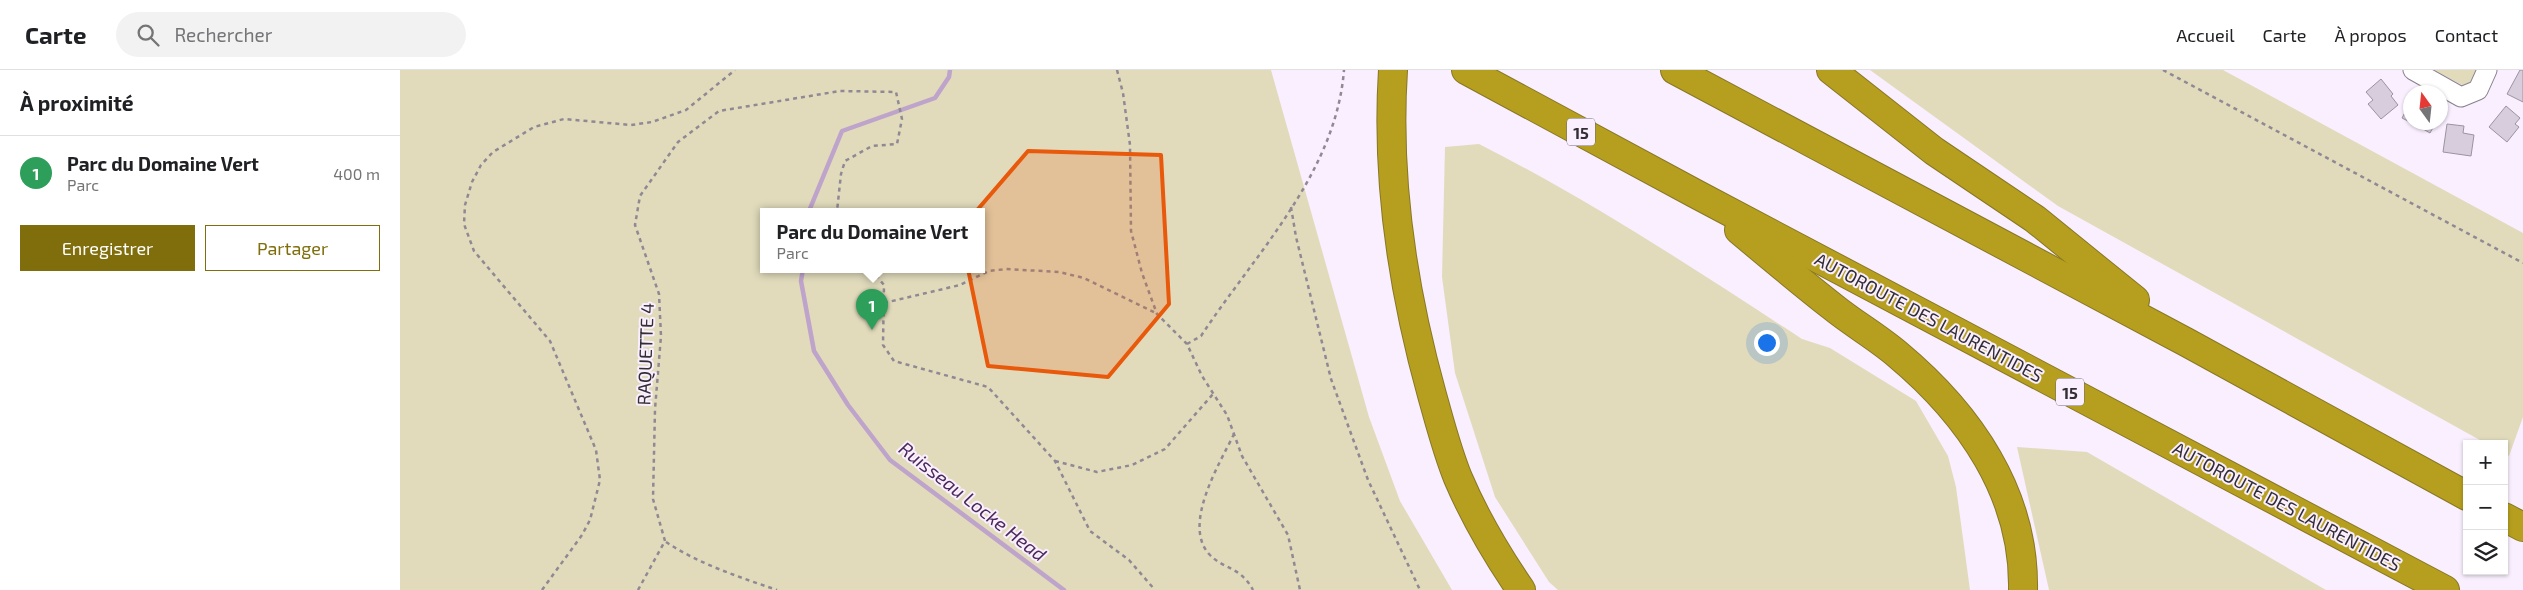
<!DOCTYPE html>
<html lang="fr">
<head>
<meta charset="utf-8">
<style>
	:root { --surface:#fff; --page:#f2f2f2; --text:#202124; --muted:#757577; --line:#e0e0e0; --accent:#7f6e0b }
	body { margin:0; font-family:"Exo 2",sans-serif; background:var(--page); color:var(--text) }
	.controls { position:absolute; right:15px; bottom:15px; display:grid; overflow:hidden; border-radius:0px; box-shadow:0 1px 4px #0004 }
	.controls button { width:45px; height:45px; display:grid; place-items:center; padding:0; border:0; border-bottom:1px solid var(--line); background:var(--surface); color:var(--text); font:25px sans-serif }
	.compass { position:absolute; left:2003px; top:15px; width:45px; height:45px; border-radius:50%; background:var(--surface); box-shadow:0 1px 4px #0004; rotate:345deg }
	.you { position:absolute; left:1366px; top:272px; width:18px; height:18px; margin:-12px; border:4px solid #fff; border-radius:50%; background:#1a73e8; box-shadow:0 0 0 8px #1a73e833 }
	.badge { display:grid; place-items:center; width:32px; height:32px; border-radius:50%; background:var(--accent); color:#fff; font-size:16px; font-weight:700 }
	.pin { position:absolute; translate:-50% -41px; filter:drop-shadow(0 1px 2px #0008) }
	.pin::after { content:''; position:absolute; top:26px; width:18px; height:15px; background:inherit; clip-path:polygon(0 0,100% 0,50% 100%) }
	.popup { position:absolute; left:360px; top:138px; width:225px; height:65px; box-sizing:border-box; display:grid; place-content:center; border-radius:0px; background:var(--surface); filter:drop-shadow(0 1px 4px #0005); font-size:16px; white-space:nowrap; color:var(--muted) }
	.popup b { font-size:19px; color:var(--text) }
	.popup::after { content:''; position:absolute; left:50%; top:100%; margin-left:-10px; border:10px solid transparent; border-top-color:var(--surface) }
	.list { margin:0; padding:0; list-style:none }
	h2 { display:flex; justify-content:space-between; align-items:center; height:65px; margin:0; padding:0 20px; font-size:21px }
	h2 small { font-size:16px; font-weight:400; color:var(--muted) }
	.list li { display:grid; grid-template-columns:32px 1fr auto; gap:15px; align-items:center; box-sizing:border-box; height:75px; padding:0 20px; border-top:1px solid var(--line) }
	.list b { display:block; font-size:19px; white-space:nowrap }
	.list p { margin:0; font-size:16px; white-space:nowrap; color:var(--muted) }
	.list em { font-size:16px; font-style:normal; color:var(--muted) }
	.actions { display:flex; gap:10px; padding:15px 20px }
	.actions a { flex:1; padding:11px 0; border:1px solid var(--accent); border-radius:0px; text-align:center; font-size:18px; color:var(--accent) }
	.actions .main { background:var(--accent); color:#fff }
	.icon { flex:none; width:28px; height:28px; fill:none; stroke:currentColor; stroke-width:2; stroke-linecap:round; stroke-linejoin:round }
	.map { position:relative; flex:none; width:2123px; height:520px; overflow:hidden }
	header { display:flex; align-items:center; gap:30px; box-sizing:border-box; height:70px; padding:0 25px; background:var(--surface); border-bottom:1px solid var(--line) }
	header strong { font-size:24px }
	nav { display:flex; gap:28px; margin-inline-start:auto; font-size:18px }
	.search { width:350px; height:45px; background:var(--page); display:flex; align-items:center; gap:12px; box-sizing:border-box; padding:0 18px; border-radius:28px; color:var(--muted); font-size:19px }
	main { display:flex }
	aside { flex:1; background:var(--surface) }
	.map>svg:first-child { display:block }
</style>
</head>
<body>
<header>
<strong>Carte</strong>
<div class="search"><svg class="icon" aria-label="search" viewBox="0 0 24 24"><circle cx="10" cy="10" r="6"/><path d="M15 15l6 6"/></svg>Rechercher</div>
<nav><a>Accueil</a><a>Carte</a><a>À propos</a><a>Contact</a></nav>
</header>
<main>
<aside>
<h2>À proximité<small></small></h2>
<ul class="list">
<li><span class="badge" style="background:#2e9e5b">1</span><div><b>Parc du Domaine Vert</b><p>Parc</p></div><em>400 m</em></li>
</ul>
<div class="actions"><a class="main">Enregistrer</a><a>Partager</a></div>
</aside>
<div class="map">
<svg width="2123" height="520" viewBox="0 0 2123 520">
	<rect width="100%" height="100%" fill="#f9effe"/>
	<g fill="#e1dbbc" fill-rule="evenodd">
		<path d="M0,0H871L969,347L1000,431L1052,520H0ZM363,141H581V199H363Z"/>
		<path d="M1470,0H1823L2123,163V347L2109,386L2104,383V374H2087L1658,136Z"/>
		<path d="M2033,0H2076L2068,18Z"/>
		<path d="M1079,74C1192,131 1296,200 1402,269L1430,278L1516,331L1548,386L1556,417L1570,520H1158L1149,512L1095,427L1055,303L1042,207L1045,77Z"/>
		<path d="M1617,377L1687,382L1926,520H1649Z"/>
	</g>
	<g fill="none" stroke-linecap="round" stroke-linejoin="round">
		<g stroke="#bea3cb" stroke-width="4.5">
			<path d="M409,141L442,61L535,28L549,7L550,0"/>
			<path d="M403,199L401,211L414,281L448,335L490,390L664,520"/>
		</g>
	</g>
	<g fill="#d7cddc" stroke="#9c93a1">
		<path d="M2120,0H2123V32L2107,24Z"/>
		<path d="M1981,9L1993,24L1991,26L1998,35L1981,49L1968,34L1973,30L1966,22Z"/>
		<path d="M2010,33V52L2002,48Z"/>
		<path d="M2106,36L2120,48L2115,54L2119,57L2107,72L2089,57Z"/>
		<path d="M2011,52H2036L2030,63Z"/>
		<path d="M2047,54L2064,56L2063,63L2074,65L2071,86L2043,82Z"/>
	</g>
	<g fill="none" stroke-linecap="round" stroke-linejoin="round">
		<g stroke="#89808e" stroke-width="21">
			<path id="minor" d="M2013,0L2061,27L2078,20L2087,0"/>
		</g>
		<g stroke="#887726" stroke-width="30">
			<g id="highway">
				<path d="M993,0C986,108 1003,221 1032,325C1040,353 1047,381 1058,408C1075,448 1097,485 1121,520"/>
				<path d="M1066,0L1296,124L2045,520"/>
				<path d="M1275,0L1786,272L2067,426"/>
				<path d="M1431,0L1534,81L1635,149L1735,230"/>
				<path d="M1339,160C1370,186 1401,212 1433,237C1454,254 1477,267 1497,284C1569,344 1625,424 1623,520"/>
				<path d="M2104,447L2123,457"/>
			</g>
		</g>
		<g stroke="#908993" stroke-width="2.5" stroke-dasharray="4 4" stroke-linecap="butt">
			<path d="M717,0L723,23L730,75L731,161L742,203L757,244L787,274L802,306L827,345L842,386L888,465L900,520"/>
			<path d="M1763,0L2123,193"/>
			<path d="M891,137L896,167L931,309L968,410L1020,520"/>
			<path d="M471,199L484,215L483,275L494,291L588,317L655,391L690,461L729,490L755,520"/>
			<path d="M484,233L560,215L589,201L606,199L659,202L684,208L756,243"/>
			<path d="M787,274L801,266C855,184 936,103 944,0"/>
			<path d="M834,364C820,393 782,454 809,484C824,500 840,496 853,520"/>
			<path d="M655,391L697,402L732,395L765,379L813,324"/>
			<path d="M265,471L253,429L255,339L261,266L259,224L235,155L240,126L278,72L319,41L440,21L496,22L502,49L497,74L472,76L445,91L441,104L437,141"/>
			<path d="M266,472C299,494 339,507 377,520"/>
			<path d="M142,520L182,465L190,450L200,410L196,380L150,271L74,181L64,154L65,135L72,112L81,95L93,82L134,57L164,49L231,55L252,52L286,40L335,0"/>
			<path d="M238,520L265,471"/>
		</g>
		<use href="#minor" stroke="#fff" stroke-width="19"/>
		<use href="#highway" stroke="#b69f1e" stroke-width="28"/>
	</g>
	<path fill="#e8590c" fill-opacity="0.2" stroke="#e8590c" stroke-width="4" stroke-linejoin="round" d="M628,81L761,85L769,234L708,307L588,296L560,160Z"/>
	<g text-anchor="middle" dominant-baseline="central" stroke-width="4" stroke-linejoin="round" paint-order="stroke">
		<g fill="#f9effe" stroke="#6e6871" stroke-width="1">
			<rect x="1167" y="48.5" width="28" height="27" rx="4"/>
			<rect x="1656" y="308.5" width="28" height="27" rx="4"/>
		</g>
		<g font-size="16" font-weight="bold" fill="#322e34">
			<text x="1181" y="62">15</text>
			<text x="1670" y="322">15</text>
		</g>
		<g font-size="18" fill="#322e34" stroke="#f9effe">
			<text transform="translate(1529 247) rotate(28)">AUTOROUTE DES LAURENTIDES</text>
			<text transform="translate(245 284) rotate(-88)">RAQUETTE 4</text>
			<text transform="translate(1887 436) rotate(28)">AUTOROUTE DES LAURENTIDES</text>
		</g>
		<g font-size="19" font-style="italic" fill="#4b285a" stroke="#f9effe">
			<text transform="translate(573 431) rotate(38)">Ruisseau Locke Head</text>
		</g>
	</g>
</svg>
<div class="controls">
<button>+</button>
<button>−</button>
<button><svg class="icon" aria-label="layers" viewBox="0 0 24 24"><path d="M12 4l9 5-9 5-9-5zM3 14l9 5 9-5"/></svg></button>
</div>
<svg class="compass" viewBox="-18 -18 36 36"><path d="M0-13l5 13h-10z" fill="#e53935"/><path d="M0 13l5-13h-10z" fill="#757577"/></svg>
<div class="you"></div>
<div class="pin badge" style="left:472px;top:260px;background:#2e9e5b">1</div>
<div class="popup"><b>Parc du Domaine Vert</b>Parc</div>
</div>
</main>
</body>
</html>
